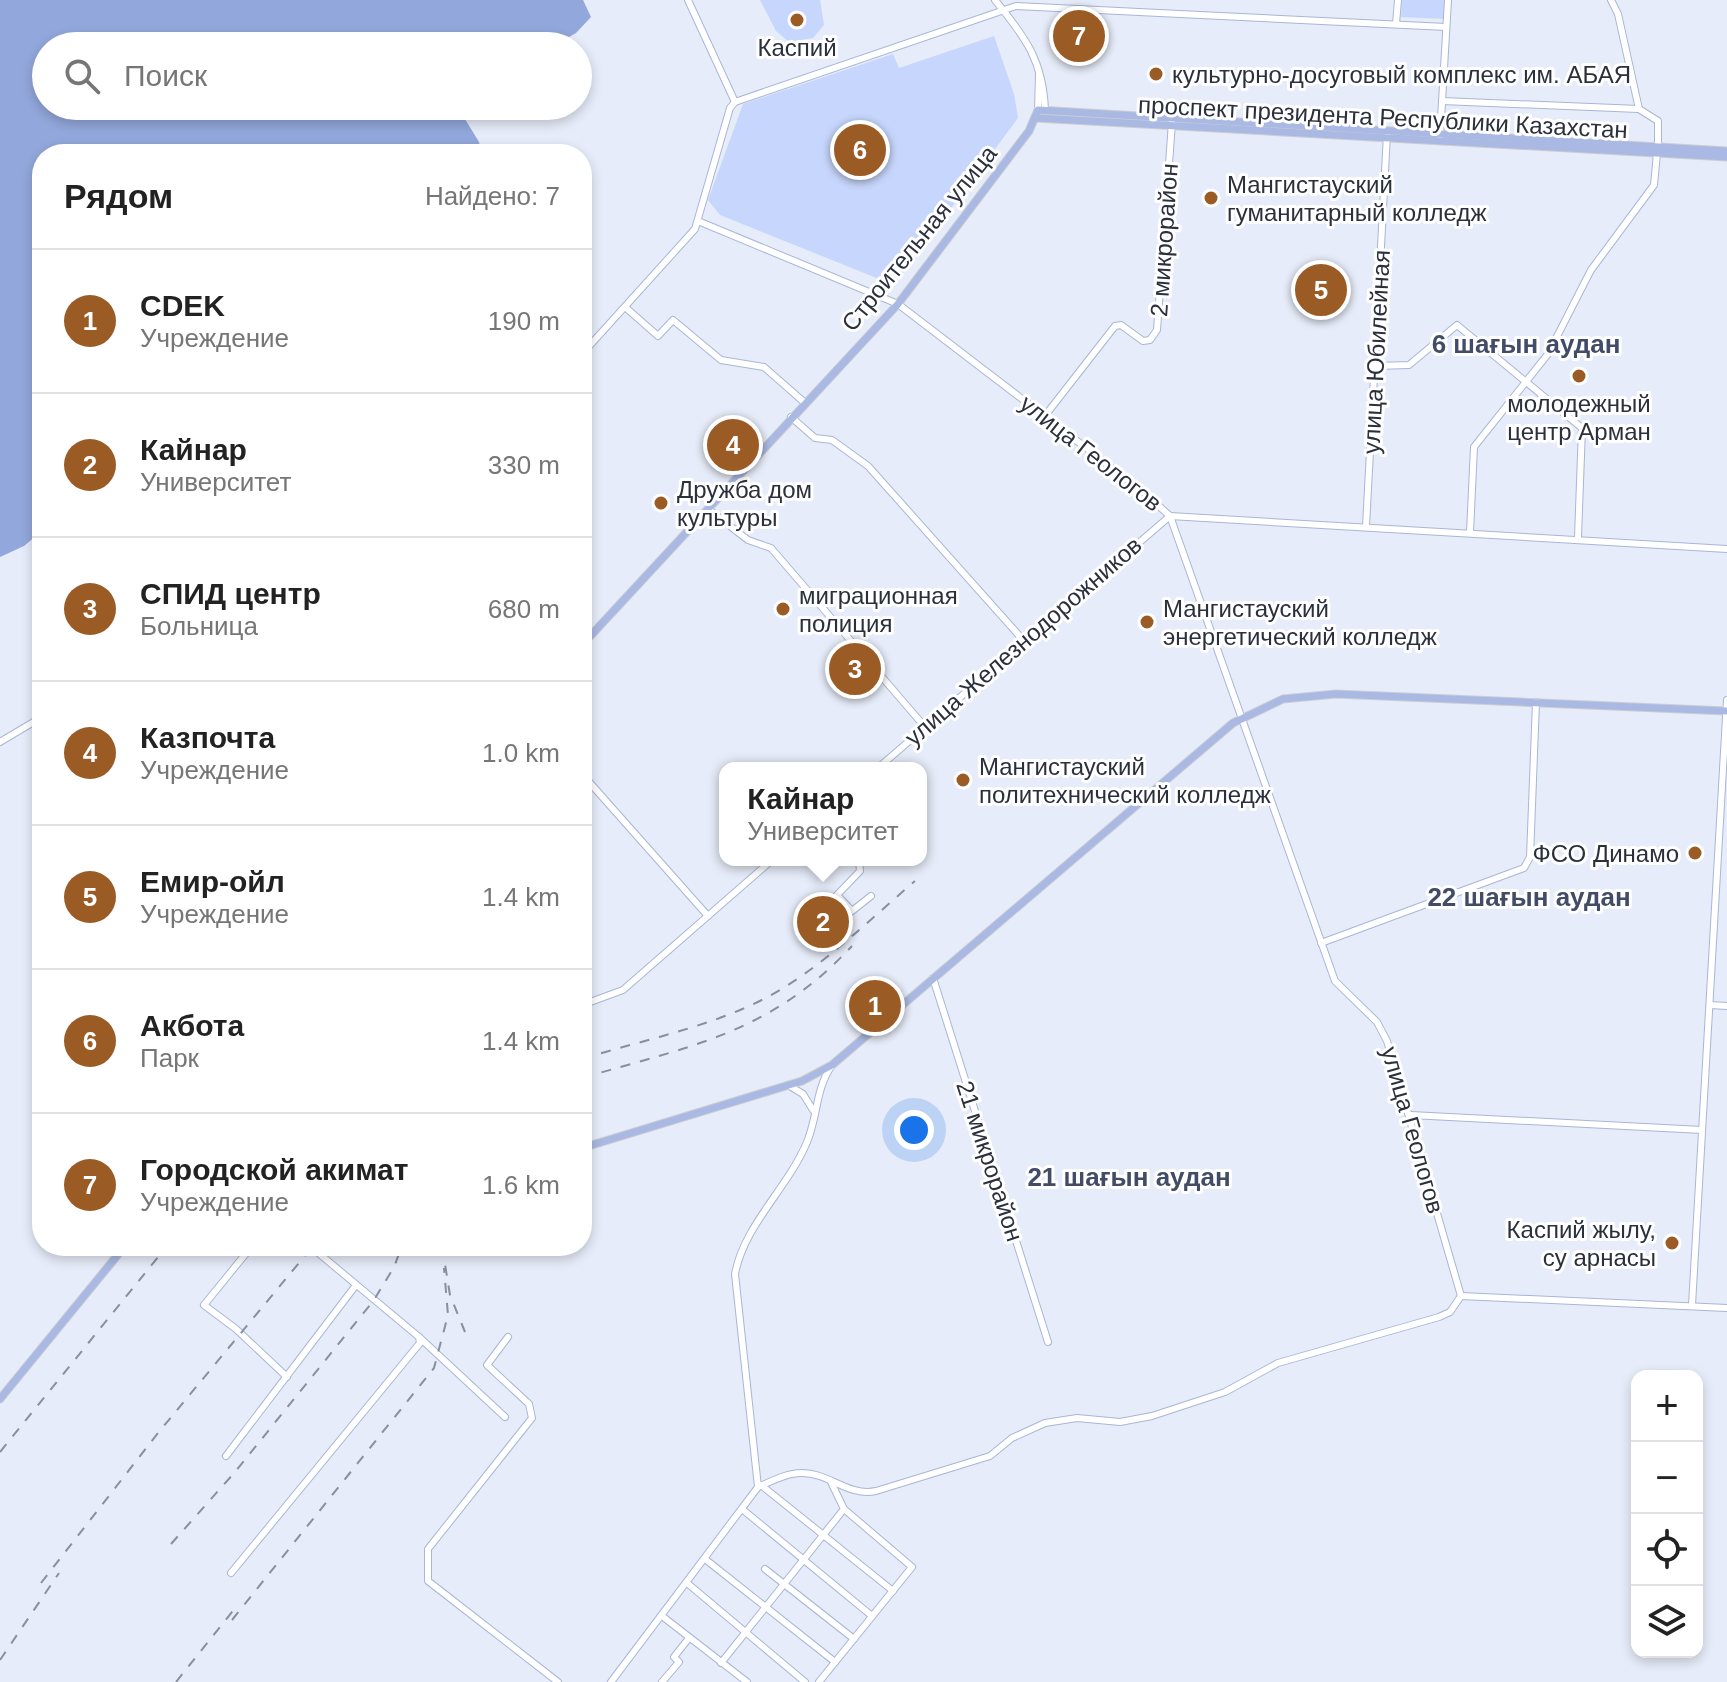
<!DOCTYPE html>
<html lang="ru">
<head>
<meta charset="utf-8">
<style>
	:root { --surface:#fff; --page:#f2f2f2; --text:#222; --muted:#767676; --line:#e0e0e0; --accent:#9b5b25 }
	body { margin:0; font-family:Helvetica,sans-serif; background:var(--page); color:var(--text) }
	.controls { position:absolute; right:24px; bottom:24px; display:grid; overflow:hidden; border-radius:16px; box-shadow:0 4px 12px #0003 }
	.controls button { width:72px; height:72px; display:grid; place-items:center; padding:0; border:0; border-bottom:2px solid var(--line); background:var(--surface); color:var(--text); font:40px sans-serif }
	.you { position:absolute; left:914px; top:1130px; width:28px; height:28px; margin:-20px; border:6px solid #fff; border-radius:50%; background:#1a73e8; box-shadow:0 0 0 12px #1a73e833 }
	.badge { display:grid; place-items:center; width:52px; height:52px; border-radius:50%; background:var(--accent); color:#fff; font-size:26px; font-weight:700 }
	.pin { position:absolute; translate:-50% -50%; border:4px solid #fff; box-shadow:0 2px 8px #0006 }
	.popup { position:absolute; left:719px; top:762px; width:208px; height:104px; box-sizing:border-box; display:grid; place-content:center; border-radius:16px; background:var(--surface); filter:drop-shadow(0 2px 6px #0005); font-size:26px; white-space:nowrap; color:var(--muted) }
	.popup b { font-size:30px; color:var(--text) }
	.popup::after { content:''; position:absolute; left:50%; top:100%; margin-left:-16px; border:16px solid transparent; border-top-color:var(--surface) }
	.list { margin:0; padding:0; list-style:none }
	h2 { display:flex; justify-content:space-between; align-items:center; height:104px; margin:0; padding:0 32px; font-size:34px }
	h2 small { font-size:26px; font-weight:400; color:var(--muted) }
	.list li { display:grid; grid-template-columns:52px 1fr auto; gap:24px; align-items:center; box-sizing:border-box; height:144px; padding:0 32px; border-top:2px solid var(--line) }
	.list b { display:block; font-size:30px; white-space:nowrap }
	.list p { margin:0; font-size:26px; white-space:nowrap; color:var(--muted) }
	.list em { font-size:26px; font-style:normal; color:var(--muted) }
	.icon { flex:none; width:44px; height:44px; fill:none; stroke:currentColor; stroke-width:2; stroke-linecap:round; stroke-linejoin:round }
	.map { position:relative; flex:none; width:1727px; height:1682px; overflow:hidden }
	.search { position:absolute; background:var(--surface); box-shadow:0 4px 12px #0003; left:32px; top:32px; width:560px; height:88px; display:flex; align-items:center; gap:20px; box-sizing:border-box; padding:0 28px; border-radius:44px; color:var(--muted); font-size:30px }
	.panel { position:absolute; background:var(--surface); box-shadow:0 4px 12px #0003; left:32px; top:144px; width:560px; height:1112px; border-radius:32px }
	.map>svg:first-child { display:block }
</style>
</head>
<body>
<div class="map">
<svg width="1727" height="1682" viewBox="0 0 1727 1682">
	<rect width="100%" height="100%" fill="#e6ecf9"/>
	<g fill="#c7d6fc">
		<path d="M760,0H820L824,25L813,38L789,42L776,31Z"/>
		<path d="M1402,0H1445L1444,19L1401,17Z"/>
		<path d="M994,36L1014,94L1018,118L894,285L720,215L708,200L743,104L893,54L899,68Z"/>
	</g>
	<path fill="#92a7db" d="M0,0H583L591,17L576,33L553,46H46V106H457L479,142L482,154H42V531L24,546L0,557Z"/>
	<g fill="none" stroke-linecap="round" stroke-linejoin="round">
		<g stroke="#a9b6d5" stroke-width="8">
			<g id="minor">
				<path d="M688,0L735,102"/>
				<path d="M995,0C1026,38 1043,61 1045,110"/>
				<path d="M1611,0L1618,14L1639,109"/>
				<path d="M1396,24L1398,0"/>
				<path d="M1442,101L1639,109L1658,121V147"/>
				<path d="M1038,110L1039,75"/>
				<path d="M1440,136L1448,0"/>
				<path d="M698,221L898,304L1141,490L1170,516L1335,981L1377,1022L1387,1041L1461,1296"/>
				<path d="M625,307L658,336L673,320L721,360L764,367L805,403"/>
				<path d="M582,354L695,229L730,108L735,102L1016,6L1446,27"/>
				<path d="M1375,366L1409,365L1457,325L1582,428L1578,537"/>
				<path d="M791,417L815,438L832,440L868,466L1024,641"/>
				<path d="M1044,417L1115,326L1121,325L1143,341L1150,340L1157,330L1172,122"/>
				<path d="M708,509L748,540L771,548L925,727"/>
				<path d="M1366,526L1387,134"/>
				<path d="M1470,532L1474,447L1548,354L1591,270L1654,185L1657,153"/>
				<path d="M0,742L42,717"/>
				<path d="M878,768L1170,516L1727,549"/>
				<path d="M582,774L708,916"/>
				<path d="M859,860L860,871L837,895L852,911L871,896"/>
				<path d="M1321,943L1524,868L1530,857L1536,702"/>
				<path d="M933,978L1048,1342"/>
				<path d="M582,1005L623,990L772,860"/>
				<path d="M1710,1005L1727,1006"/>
				<path d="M788,1085L803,1094L813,1110"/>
				<path d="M1411,1115L1702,1130"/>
				<path d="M252,1246L204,1305L236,1329L287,1377"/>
				<path d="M1461,1296L1727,1308"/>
				<path d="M1692,1305L1727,700"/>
				<path d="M419,1337L505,1417"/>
				<path d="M508,1337L487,1365L529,1404L532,1418L428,1549V1581L558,1682"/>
				<path d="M226,1456L356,1285"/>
				<path d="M761,1485L893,1591"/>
				<path d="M758,1487C772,1481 787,1473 801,1473C828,1472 848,1497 876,1491L990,1456L1012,1438L1045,1423L1077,1418L1120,1422L1152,1416L1225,1392L1278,1363L1439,1317L1450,1312L1461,1296"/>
				<path d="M742,1509L872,1616"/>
				<path d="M705,1559L835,1662"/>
				<path d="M765,1569L854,1639"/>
				<path d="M231,1573L420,1343L419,1337L310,1246"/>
				<path d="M687,1583L805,1682"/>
				<path d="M662,1616L747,1682"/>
				<path d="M721,1663L844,1509"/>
				<path d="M611,1682L758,1487L735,1274C744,1225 788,1188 807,1142C818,1116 815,1090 832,1065"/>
				<path d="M662,1682L679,1662L674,1657L689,1638"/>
				<path d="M819,1682L912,1567L844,1509L831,1482"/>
			</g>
		</g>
		<g stroke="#cccdd0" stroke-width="9">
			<g id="major">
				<path d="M1036,118L1727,157"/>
				<path d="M582,645L898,304L1029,131L1038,110L1727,151"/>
				<path d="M582,1148L802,1081L832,1065L1233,723L1283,699L1336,694L1727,711"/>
				<path d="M0,1399L125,1246"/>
			</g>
		</g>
		<use href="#minor" stroke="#fff" stroke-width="6"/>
		<use href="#major" stroke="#a9b9e3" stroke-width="7"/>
		<g stroke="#898f9c" stroke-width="2" stroke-dasharray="10 10" stroke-linecap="butt">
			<path d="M582,1059C636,1042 695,1030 747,1007C811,979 862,926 915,881"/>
			<path d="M582,1078C691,1046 771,1033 852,946"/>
			<path d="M442,1246L450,1295L465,1332"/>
			<path d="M0,1452L167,1246"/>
			<path d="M171,1544L235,1472L374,1300L394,1267L402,1246"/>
			<path d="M41,1583L158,1433L313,1246"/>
			<path d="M232,1620L434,1368L448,1315L444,1268"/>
			<path d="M0,1660L59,1573"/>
			<path d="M176,1682L236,1607"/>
		</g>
	</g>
	<g fill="#9b5b25" stroke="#fff" stroke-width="3">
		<circle cx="797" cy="20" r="8"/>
		<circle cx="1156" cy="74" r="8"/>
		<circle cx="1211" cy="198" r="8"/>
		<circle cx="1579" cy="376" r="8"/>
		<circle cx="661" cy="503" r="8"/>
		<circle cx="783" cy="609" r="8"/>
		<circle cx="1147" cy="622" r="8"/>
		<circle cx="963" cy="780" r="8"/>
		<circle cx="1695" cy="853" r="8"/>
		<circle cx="1672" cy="1243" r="8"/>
	</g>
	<g text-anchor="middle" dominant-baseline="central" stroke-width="6" stroke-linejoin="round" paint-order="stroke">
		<g font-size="24" fill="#2b303d" stroke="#fff" text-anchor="start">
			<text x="797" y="47" text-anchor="middle">Каспий</text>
			<text x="1172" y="74">культурно-досуговый комплекс им. АБАЯ</text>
			<text x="1227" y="184">Мангистауский<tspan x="1227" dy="28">гуманитарный колледж</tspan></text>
			<text x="1579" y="403" text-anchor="middle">молодежный<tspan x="1579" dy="28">центр Арман</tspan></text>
			<text x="677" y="489">Дружба дом<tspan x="677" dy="28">культуры</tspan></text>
			<text x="799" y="595">миграционная<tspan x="799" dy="28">полиция</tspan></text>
			<text x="1163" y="608">Мангистауский<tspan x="1163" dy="28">энергетический колледж</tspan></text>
			<text x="979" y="766">Мангистауский<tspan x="979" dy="28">политехнический колледж</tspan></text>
			<text x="1679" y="853" text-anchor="end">ФСО Динамо</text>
			<text x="1656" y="1229" text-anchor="end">Каспий жылу,<tspan x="1656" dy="28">су арнасы</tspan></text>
		</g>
		<g font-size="24" fill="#2b303d" stroke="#fff">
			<text transform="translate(1383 117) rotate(3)">проспект президента Республики Казахстан</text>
			<text transform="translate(919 238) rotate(-51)">Строительная улица</text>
			<text transform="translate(1164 240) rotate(-86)">2 микрорайон</text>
			<text transform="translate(1376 352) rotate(-87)">улица Юбилейная</text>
			<text transform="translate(1091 453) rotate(38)">улица Геологов</text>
			<text transform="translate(1023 641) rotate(-41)">улица Железнодорожников</text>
			<text transform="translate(1413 1130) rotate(74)">улица Геологов</text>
			<text transform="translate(990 1161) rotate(72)">21 микрорайон</text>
		</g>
		<g font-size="26" font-weight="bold" fill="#424c67" stroke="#fff">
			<text x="1526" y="344">6 шағын аудан</text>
			<text x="1529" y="897">22 шағын аудан</text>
			<text x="1129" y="1177">21 шағын аудан</text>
		</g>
	</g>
</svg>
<div class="controls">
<button>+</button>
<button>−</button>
<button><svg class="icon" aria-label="locate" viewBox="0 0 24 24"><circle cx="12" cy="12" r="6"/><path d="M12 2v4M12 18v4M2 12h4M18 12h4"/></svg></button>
<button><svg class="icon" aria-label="layers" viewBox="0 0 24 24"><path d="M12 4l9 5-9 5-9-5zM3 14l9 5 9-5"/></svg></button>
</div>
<div class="you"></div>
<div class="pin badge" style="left:875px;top:1006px">1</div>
<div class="pin badge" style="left:823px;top:922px">2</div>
<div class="popup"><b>Кайнар</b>Университет</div>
<div class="pin badge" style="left:855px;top:669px">3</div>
<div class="pin badge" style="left:733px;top:445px">4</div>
<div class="pin badge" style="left:1321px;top:290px">5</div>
<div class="pin badge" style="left:860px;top:150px">6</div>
<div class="pin badge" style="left:1079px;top:36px">7</div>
<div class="search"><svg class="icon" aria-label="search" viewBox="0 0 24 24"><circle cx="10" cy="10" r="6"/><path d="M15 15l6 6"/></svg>Поиск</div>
<section class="panel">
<h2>Рядом<small>Найдено: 7</small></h2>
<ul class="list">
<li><span class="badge">1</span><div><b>CDEK</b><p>Учреждение</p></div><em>190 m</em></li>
<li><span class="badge">2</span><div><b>Кайнар</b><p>Университет</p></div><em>330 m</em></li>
<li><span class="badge">3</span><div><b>СПИД центр</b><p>Больница</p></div><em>680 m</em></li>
<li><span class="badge">4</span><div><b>Казпочта</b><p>Учреждение</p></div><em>1.0 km</em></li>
<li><span class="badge">5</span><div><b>Емир-ойл</b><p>Учреждение</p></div><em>1.4 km</em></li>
<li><span class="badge">6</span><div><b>Акбота</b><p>Парк</p></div><em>1.4 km</em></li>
<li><span class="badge">7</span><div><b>Городской акимат</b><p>Учреждение</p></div><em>1.6 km</em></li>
</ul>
</section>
</div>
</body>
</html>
